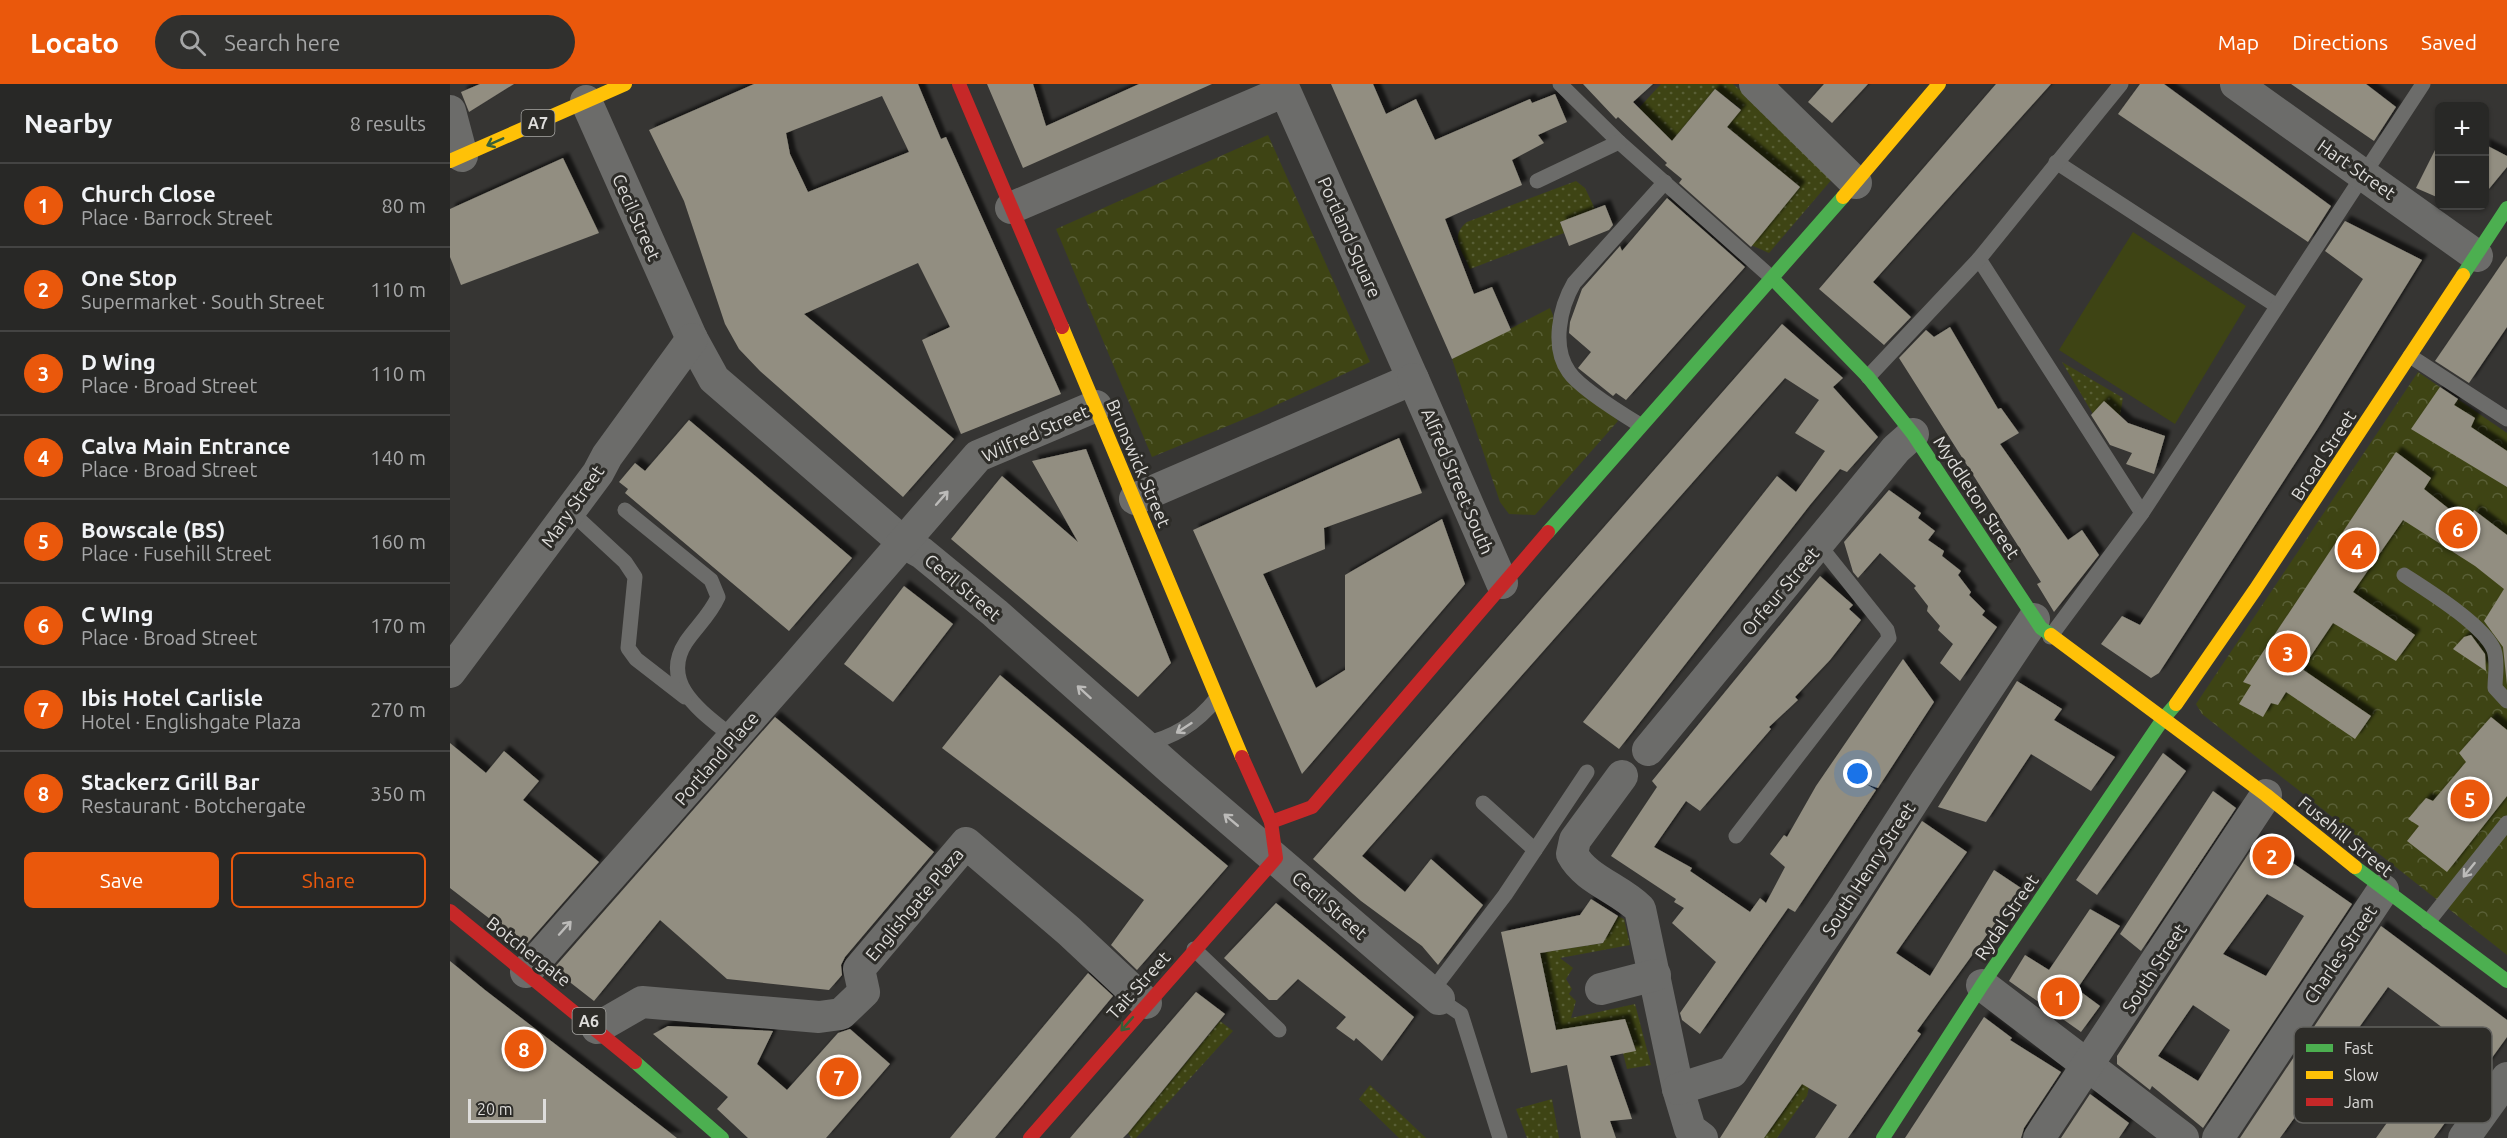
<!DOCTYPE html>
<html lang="en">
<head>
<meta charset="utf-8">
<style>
	:root { --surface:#282826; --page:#30302e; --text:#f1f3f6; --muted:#a5a6a7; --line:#444443; --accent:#ea580c }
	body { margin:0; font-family:Ubuntu,sans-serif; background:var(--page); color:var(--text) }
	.controls { position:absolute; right:18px; top:18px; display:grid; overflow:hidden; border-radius:9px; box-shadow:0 2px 4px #0004 }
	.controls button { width:54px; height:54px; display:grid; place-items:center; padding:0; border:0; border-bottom:2px solid var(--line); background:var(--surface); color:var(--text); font:30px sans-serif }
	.scale { position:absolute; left:18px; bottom:15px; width:78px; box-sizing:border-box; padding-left:6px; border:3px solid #dedddb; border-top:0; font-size:16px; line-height:21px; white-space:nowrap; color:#dedddb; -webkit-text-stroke:4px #2d2c28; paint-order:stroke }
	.you { position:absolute; left:1408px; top:690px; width:21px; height:21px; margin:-15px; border:4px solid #fff; border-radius:50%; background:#1a73e8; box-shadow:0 0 0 9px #1a73e833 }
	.badge { display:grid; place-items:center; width:39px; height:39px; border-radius:50%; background:var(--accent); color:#fff; font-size:20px; font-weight:700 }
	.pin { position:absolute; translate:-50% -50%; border:3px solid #fff; box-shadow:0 2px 6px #0006 }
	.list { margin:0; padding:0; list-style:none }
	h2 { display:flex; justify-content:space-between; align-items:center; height:78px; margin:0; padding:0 24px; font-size:26px }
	h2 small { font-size:20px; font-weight:400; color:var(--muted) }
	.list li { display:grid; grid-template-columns:39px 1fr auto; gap:18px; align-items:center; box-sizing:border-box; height:84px; padding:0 24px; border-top:2px solid var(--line) }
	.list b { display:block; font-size:22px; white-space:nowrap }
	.list p { margin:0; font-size:20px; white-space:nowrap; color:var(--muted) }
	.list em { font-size:20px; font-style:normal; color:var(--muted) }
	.actions { display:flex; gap:12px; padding:18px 24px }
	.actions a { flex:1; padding:14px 0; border:2px solid var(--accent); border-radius:9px; text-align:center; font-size:21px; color:var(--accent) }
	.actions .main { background:var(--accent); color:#fff }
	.icon { flex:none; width:33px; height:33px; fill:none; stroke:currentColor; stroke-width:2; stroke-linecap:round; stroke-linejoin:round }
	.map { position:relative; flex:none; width:2057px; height:1054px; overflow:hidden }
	header { display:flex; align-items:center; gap:36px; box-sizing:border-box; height:84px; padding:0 30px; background:var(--accent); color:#fff }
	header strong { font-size:28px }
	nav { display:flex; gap:33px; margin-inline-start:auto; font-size:21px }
	.search { width:420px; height:54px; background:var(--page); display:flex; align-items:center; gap:15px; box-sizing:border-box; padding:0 21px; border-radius:33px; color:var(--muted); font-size:22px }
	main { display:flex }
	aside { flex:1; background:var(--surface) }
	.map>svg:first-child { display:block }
</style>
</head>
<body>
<header>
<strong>Locato</strong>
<div class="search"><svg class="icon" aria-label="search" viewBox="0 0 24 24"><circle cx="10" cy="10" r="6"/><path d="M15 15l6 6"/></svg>Search here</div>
<nav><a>Map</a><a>Directions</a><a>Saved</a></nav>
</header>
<main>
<aside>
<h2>Nearby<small>8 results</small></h2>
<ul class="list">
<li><span class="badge">1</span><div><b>Church Close</b><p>Place · Barrock Street</p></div><em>80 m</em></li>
<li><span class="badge">2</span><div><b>One Stop</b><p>Supermarket · South Street</p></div><em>110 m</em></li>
<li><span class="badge">3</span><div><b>D Wing</b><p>Place · Broad Street</p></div><em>110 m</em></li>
<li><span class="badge">4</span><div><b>Calva Main Entrance</b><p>Place · Broad Street</p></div><em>140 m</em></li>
<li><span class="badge">5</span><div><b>Bowscale (BS)</b><p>Place · Fusehill Street</p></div><em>160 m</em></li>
<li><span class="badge">6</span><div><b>C WIng</b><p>Place · Broad Street</p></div><em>170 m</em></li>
<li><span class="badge">7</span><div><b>Ibis Hotel Carlisle</b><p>Hotel · Englishgate Plaza</p></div><em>270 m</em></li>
<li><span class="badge">8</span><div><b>Stackerz Grill Bar</b><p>Restaurant · Botchergate</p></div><em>350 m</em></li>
</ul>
<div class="actions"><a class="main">Save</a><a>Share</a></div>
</aside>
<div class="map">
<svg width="2057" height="1054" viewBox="0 0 2057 1054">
	<defs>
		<pattern id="grass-dots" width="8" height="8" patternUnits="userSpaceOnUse" patternTransform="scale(1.5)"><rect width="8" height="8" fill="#3e4414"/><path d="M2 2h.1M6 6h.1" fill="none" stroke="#595f36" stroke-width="1.8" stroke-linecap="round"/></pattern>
		<pattern id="park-crowns" width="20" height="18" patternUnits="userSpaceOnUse" patternTransform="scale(1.5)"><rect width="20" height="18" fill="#3e4414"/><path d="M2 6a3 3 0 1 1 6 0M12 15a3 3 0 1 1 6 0" fill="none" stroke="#595f36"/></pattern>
		<filter id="shadow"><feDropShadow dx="5.5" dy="-5.5" stdDeviation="1.5" flood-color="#0009"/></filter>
	</defs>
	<rect width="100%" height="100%" fill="#363533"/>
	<g fill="url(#grass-dots)">
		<path d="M1211,0H1283L1383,84V94L1319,169L1301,161L1350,103L1277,43L1291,25L1265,5L1222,57L1189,24Z"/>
		<path d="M1126,97L1135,104L1145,125L1110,138L1114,149L1020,185C1012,167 999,152 1017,138Z"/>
		<path d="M1612,278L1673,314L1670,332L1643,330Z"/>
		<path d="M1168,832L1174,835L1180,861L1110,874L1123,884L1116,895L1122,905L1119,910L1126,917L1121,934L1185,920L1201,981L1177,985L1173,969L1186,966L1175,935L1107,947L1090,869L1153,859Z"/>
		<path d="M770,937L783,947L686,1054H681L678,1049Z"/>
		<path d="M1349,998L1359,1003L1357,1012L1327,1054H1314L1348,1006L1346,1004Z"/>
		<path d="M920,1001L976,1054H949L909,1015Z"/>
		<path d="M1102,1015L1109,1054H1077L1066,1025Z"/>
	</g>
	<g fill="url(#park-crowns)">
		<path d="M818,51L920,278L809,329L702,373L606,145Z"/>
		<path d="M1100,224L1103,231L1104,274L1114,288L1146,313L1168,337L1085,431L1059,430L1050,418L1002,275Z"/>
		<path d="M1968,288L2057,349V871L1752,630L1746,620Z"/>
	</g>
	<path fill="#3e4414" d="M1683,148L1796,222L1725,340L1609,266Z"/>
	<g fill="#928e81" fill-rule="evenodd" filter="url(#shadow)">
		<path d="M30,0H64L19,28L11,8Z"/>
		<path d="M304,0H468L491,55L496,53L611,310L511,350L472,256L500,243L468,179L354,230L504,355L453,413L310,287L289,265L275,240L234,117L199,46ZM432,12L459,68L358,108L340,70L336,49Z"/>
		<path d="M537,0H583L596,42L689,0H762L573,84Z"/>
		<path d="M881,0H923L936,30L966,15L985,56L1080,15L1082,19L1105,10L1117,38L1088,51L1094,59L1062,76L1072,101L995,135L1024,210L1042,203L1061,246L1002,275Z"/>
		<path d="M1133,0H1203L1183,18L1222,57L1265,5L1291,26L1277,43L1350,103L1301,163L1229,99L1232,95L1215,81L1217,79L1168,33L1166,35Z"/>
		<path d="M1374,0H1418L1382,39L1358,18Z"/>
		<path d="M1546,0H1601L1423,198L1461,233L1434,261L1369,205Z"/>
		<path d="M1690,0H1714L1881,122L1858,158L1668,30Z"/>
		<path d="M1841,0H1916L1946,23L1924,57Z"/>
		<path d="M1989,58V114L1966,104Z"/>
		<path d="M2034,60L2057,72V83L2034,111Z"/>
		<path d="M113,74L149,149L11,201L0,173V125Z"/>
		<path d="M1217,114L1295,183L1176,316L1166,309L1163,312L1128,284L1141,268L1119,249L1120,238L1132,205L1170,162L1172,167Z"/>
		<path d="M1155,121L1163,141L1159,146L1119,162L1110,138Z"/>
		<path d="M1895,137L1972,176L1868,344L1709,589L1701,594L1651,560L1672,532L1690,541L1913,195L1875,167Z"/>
		<path d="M2057,172V243L2019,299L1985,277Z"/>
		<path d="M1332,240L1393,294L1383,303L1428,353L1397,388L1390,385L1360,421L1169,665L1133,638L1327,392L1346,408L1375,367L1345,349L1369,316L1335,294L912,772L955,808L981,775L1033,821L988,881L972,862L911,817L863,775Z"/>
		<path d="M1500,243L1548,325L1551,324L1569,349L1550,360L1618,456L1632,446L1649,471L1604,528L1587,500L1591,498L1449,274L1476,246L1484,253Z"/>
		<path d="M1990,303L2008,315L2004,321L2025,334L2021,343L2057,367V403L1961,345Z"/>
		<path d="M1654,317L1678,339L1715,352L1704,390L1676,380L1682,369L1660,361L1641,331Z"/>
		<path d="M239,336L402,474L339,547L175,409L178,405L169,398L185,379L195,387Z"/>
		<path d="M949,354L972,409L874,444L875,465L813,490L866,604L895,586V491L992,435L1015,500L852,690L743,446Z"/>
		<path d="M636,365L721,579L688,613L501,455L552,392L628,458L582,377Z"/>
		<path d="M1946,368L1981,394L1974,405L2018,440L2024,426L2057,451V601L2053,563L2034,537L2054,505L2025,482L1953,436L1903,508L1965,551L1946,577L1883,539L1852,585L1921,632L1905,655L1836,608L1828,621L1821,619L1813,633L1789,620L1801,601L1793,598Z"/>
		<path d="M1439,406L1471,429L1468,434L1485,447L1478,456L1494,467L1492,472L1511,487L1508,491L1521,508L1519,511L1535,527L1532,531L1547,543L1510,597L1490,579L1503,560L1488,546L1490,542L1477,527L1478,522L1464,504L1466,502L1430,469L1408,494L1403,488L1394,458Z"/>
		<path d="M1370,492L1403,521L1399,525L1411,536L1380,576L1345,613L1348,616L1319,643L1321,645L1250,727L1236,717L1204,763L1242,784L1240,787L1300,828L1310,814L1316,819L1335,783L1320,770L1334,751L1337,753L1366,702L1453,575L1484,618L1428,704L1416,700L1426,706L1345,828L1338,824L1250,950L1232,936L1230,929L1266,878L1222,839L1234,824L1224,818L1226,815L1161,772L1207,703L1202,697Z"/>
		<path d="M454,502L503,540L443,618L394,580Z"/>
		<path d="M2021,551L2035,570L2036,587L2003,565L2014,553Z"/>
		<path d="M550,591L778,782L687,886L661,861L694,816L492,664Z"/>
		<path d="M1567,597L1612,625L1604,636L1665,673L1641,707L1581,670L1536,738L1488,723Z"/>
		<path d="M325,633L484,768L395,873L391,881L392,891L379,906L277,895L210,836L144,917L103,885Z"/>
		<path d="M2041,633L2057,646V712L1997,788L1957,757L1969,742L1958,735L1976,714L1983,717L2016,678L2009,669Z"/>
		<path d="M0,659L36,689L54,667L89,697L73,716L149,778L75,862L0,804Z"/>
		<path d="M1713,669L1736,687L1647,811L1626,796Z"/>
		<path d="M1763,707L1786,724L1691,867L1670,850Z"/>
		<path d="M1472,737L1517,768L1446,869L1480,892L1544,786L1571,804L1467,947L1471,950L1398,1054H1365L1387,1021L1352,1000L1314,1054H1270Z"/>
		<path d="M1808,755L1902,820L1753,1044L1702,1002L1700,1006L1667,980V972ZM1817,810L1854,832L1816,892L1773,870ZM1743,921L1780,946L1748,997L1708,972Z"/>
		<path d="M1141,815L1168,832L1153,859L1090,869L1106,946L1175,935L1186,967L1160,972L1182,1035L1160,1037L1166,1054H1131L1117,981L1081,989L1051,848L1130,831Z"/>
		<path d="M826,819L964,933L932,977L906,954L904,957L886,944L896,933L848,895L827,916H819L774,874Z"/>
		<path d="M1640,825L1670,842L1627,905L1650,922L1631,948L1559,897L1575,871L1599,886Z"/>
		<path d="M1931,842L2057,936V953L1984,1054H1926L2001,950L1938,903L1830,1054H1790Z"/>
		<path d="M0,877L35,906L227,1054H0Z"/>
		<path d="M638,889L663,912L545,1054H500Z"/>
		<path d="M746,908L775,930L678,1049L673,1054H620Z"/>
		<path d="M1534,933L1562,954L1560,956L1611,988L1574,1044L1571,1054H1455Z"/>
		<path d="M218,942L323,947L307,980L337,1006L388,949L400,945L440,980L376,1054H298L267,1025L278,1013L203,950Z"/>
		<path d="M1640,1010L1679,1039L1669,1054H1611Z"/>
	</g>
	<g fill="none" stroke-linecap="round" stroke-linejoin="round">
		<g stroke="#6c6c6a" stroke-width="15">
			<path d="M1110,0L1169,58L1323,195"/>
			<path d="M1606,78L1827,222"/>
			<path d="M1087,97L1169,58"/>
			<path d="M1529,175L1692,429"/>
			<path d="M1960,272L2057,335"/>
			<path d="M1418,293L1529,175L1671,0"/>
			<path d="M1190,341C1172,330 1130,304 1119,288C1101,263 1110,223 1124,199L1215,98"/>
			<path d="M175,426L261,496L268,513C260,531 247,542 236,558C208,601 255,630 284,654"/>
			<path d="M120,427L175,478L185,493L178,564L186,575L235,613"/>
			<path d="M1954,491C1977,506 2034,541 2044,566C2048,578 2045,592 2045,604L2057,617"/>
			<path d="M1600,553L1692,429L1973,0"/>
			<path d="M693,660C724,654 747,639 766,615"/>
			<path d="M1033,719L1085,766"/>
			<path d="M1286,752L1439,554L1437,546L1369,461"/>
			<path d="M1978,838L2057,739"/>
			<path d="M744,865L829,946"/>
			<path d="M981,908L1055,811L1137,688"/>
			<path d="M989,915L1011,930L1050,1054"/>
		</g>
		<g stroke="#6c6c6a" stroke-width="32">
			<path d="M1305,0L1406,99"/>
			<path d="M1786,0L2027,172"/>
			<path d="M136,17L242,255L264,295L454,459L472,469L545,529L721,685L989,915"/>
			<path d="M0,27L12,72"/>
			<path d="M561,124L835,7L963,295L685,415"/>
			<path d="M963,295L1052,499"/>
			<path d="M0,588L148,389L157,372L242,255"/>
			<path d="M1198,666L1446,365L1463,350"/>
			<path d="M1172,692L1125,756L1122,770C1136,796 1169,804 1190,825L1228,1005L1240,1045L1252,1054"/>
			<path d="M76,888L342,587L528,372L646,322"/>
			<path d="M1532,901L1733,1054"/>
			<path d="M1151,905L1205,891"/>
			<path d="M147,944L192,918L369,933L391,930L414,908L409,885L516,759L619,847L696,919"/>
			<path d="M1228,1005L1282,988L1396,821L1476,697L1584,535"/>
			<path d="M1589,1054L1816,711"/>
			<path d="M1768,1054L1933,806"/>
			<path d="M2014,1054L2057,994"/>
		</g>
		<g stroke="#4caf50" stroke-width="14">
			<path d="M2013,191L2057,124"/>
			<path d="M1323,195L1418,293L1463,350L1591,544L1601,551"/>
			<path d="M1098,448L1393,113"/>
			<path d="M1905,783L2057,897"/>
			<path d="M185,978L272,1054"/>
			<path d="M1433,1054L1532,901L1713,635L1726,620"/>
		</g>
		<g stroke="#ffc107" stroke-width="14">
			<path d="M0,77L175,0"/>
			<path d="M1393,113L1489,0"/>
			<path d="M612,243L792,673"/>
			<path d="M1601,551L1816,711L1905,783"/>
			<path d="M1726,620L1805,506L2013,191"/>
		</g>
		<g stroke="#c62828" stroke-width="14">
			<path d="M509,0L612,243"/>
			<path d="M821,738L862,723L1098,448"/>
			<path d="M0,827L185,978"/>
			<path d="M580,1054L826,774L821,738L792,673"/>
		</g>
	</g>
	<defs><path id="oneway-shaft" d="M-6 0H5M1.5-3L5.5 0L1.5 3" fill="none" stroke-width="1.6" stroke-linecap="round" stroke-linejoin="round" transform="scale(1.5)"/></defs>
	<g stroke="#396038">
		<use href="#oneway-shaft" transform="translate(45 58) rotate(156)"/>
		<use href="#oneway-shaft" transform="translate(677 940) rotate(131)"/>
	</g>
	<g stroke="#bcbbb9">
		<use href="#oneway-shaft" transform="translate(492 414) rotate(-49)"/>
		<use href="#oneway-shaft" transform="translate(634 608) rotate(-138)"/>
		<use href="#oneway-shaft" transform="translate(734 644) rotate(147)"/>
		<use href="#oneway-shaft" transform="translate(781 736) rotate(-140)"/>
		<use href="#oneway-shaft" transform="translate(2019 786) rotate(129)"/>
		<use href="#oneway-shaft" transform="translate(115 844) rotate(-48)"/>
	</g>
	<g text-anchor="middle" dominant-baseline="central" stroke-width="6" stroke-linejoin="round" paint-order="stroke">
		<g fill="#2d2c28" stroke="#a9a8a5" stroke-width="1.5">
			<rect x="71.5" y="26" width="33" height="26" rx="4.5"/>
			<rect x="122.5" y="924" width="33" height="26" rx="4.5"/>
		</g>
		<g font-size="16" font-weight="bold" fill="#dedddb">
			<text x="88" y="39">A7</text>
			<text x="139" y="937">A6</text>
		</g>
		<g font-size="18" fill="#dedddb" stroke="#2d2c28">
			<text transform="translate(1907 85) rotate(35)">Hart Street</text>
			<text transform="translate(187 133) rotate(66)">Cecil Street</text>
			<text transform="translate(900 153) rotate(66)">Portland Square</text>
			<text transform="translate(585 349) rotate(-24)">Wilfred Street</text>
			<text transform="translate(1873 371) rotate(-57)">Broad Street</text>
			<text transform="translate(689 379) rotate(67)">Brunswick Street</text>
			<text transform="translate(1008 397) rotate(67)">Alfred Street South</text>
			<text transform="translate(1527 413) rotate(57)">Myddleton Street</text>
			<text transform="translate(122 422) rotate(-55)">Mary Street</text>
			<text transform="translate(513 503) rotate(40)">Cecil Street</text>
			<text transform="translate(1330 507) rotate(-50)">Orfeur Street</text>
			<text transform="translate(266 674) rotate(-49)">Portland Place</text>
			<text transform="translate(1896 752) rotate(39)">Fusehill Street</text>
			<text transform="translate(1418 785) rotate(-57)">South Henry Street</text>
			<text transform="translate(464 820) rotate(-50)">Englishgate Plaza</text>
			<text transform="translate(880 821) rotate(41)">Cecil Street</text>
			<text transform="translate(1556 833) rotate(-56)">Rydal Street</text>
			<text transform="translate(79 867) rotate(38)">Botchergate</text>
			<text transform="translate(1890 870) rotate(-56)">Charles Street</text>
			<text transform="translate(1704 884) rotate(-57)">South Street</text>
			<text transform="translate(688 901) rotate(-48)">Tait Street</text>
		</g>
	</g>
	<rect x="1844" y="943" width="198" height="96" rx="9" fill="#2d2c28" stroke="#62615e" stroke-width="1.5"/>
	<rect x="1856" y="960" width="27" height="8" fill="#4caf50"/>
	<rect x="1856" y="987" width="27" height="8" fill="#ffc107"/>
	<rect x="1856" y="1014" width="27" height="8" fill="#c62828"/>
	<g font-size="16" fill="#dedddb">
		<text x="1894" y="970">Fast</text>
		<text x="1894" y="997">Slow</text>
		<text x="1894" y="1024">Jam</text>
	</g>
</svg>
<div class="controls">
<button>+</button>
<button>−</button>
</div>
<div class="scale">20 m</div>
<div class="you"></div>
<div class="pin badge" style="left:1610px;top:913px">1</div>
<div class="pin badge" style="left:1822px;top:772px">2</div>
<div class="pin badge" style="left:1838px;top:569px">3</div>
<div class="pin badge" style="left:1907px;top:466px">4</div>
<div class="pin badge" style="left:2020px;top:715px">5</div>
<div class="pin badge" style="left:2008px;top:445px">6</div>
<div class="pin badge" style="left:389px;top:993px">7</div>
<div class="pin badge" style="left:74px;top:965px">8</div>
</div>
</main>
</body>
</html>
